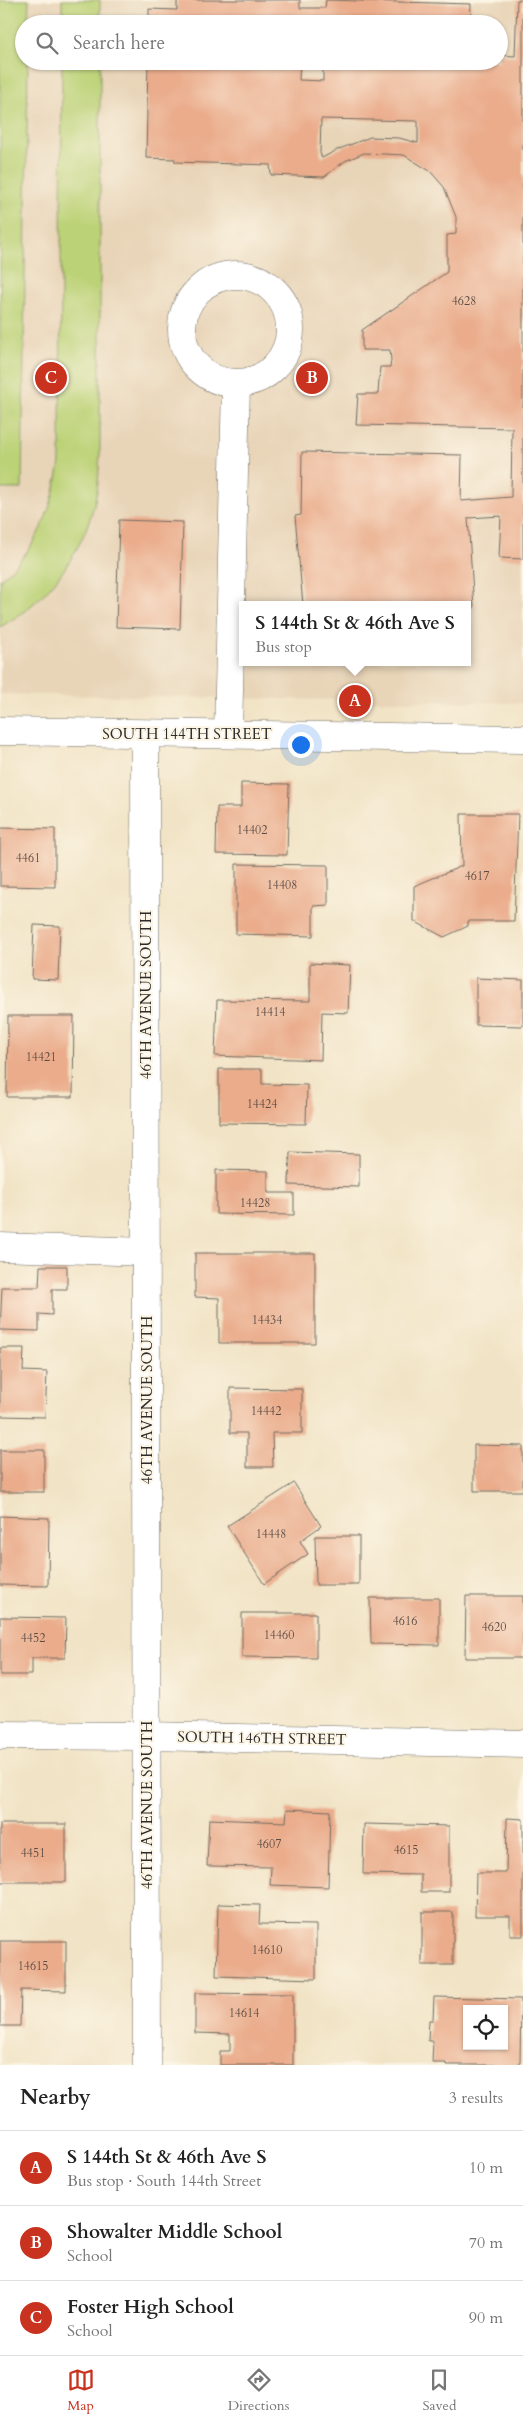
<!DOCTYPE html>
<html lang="en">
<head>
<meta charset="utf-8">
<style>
	:root { --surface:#fff; --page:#f2f2f2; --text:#222; --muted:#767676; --line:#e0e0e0; --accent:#c8321e }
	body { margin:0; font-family:Cardo,serif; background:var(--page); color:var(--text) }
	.controls { position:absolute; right:15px; bottom:15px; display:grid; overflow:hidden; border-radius:0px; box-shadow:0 1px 4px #0004 }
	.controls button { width:45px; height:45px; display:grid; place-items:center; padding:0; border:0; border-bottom:1px solid var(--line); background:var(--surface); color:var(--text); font:25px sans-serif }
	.you { position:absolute; left:300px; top:744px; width:18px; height:18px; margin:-12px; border:4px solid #fff; border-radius:50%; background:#1a73e8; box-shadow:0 0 0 8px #1a73e833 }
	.badge { display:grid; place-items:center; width:32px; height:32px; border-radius:50%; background:var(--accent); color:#fff; font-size:16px; font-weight:700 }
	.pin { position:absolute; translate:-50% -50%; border:2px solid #fff; box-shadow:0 1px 5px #0006 }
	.popup { position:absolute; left:239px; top:601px; width:232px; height:65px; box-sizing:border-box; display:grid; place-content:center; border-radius:0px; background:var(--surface); filter:drop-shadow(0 1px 4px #0005); font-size:16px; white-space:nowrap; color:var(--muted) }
	.popup b { font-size:19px; color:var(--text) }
	.popup::after { content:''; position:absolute; left:50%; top:100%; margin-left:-10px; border:10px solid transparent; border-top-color:var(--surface) }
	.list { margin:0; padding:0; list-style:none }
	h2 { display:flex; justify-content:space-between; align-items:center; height:65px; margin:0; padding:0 20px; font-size:21px }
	h2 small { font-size:16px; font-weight:400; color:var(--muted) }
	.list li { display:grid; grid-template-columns:32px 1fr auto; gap:15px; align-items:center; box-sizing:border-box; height:75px; padding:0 20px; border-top:1px solid var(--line) }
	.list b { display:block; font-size:19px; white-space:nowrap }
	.list p { margin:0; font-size:16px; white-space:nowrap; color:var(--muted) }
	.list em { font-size:16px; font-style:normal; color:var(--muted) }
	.icon { flex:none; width:28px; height:28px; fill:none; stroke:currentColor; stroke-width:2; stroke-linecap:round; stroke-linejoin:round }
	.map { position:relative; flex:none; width:523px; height:2065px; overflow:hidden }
	.search { position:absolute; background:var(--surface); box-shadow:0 1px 4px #0004; left:15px; right:15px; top:15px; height:55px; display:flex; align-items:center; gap:12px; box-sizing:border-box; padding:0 18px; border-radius:28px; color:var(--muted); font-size:19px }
	.sheet { height:290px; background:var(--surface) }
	nav { display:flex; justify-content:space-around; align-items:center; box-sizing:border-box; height:70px; border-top:1px solid var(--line); background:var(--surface); font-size:14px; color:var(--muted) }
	nav a { display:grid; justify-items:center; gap:2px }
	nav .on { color:var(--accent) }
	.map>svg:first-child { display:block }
</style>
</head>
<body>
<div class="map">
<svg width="523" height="2065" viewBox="0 0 523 2065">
	<rect width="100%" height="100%" fill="#fcf5e5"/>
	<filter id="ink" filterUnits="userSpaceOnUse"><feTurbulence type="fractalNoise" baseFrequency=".02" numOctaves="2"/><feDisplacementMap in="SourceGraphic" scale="10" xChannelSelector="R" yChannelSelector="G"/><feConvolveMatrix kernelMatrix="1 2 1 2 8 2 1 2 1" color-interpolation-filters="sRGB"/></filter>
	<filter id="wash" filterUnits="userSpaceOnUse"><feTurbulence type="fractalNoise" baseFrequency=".0096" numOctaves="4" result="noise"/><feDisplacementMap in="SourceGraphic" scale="20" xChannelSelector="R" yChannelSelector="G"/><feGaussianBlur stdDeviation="1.12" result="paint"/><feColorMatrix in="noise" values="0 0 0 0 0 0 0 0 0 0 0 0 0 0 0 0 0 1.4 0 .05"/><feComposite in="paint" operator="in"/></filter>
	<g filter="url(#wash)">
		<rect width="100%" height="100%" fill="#f1e3c5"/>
		<path fill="#e8d4b7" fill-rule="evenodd" d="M0,0H523V703L0,694ZM24,24H499V61H24ZM242,605H468V662H242Z"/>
		<g fill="#bbd276" stroke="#737e50">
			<path d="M0,0H29L28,24H24V61H28L22,489H0Z"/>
			<rect x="62" y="0" width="38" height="24"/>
			<path d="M62,61H100V453C99,466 99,479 97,491C87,548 50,600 0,627V579C38,550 53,507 60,462Z"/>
		</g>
		<g id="blocks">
			<g fill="#eaac8b" fill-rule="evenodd">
				<path d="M177,0H300V8H325L326,0L471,4L470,24H149V9L177,10Z"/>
				<path d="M517,0H523V559L499,558L501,516L468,518L474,608L468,609V605H303L295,516L301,515L302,452L462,455L461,501L511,497L512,428L356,425L358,394H378L380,367H390L391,360L390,350H362V330L447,272V235L456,234V217L444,187L430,171L404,155L364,153L345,161L324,177L271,175L270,165L175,162V159L146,158L148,61H300L299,80L323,81V61H499V55L515,56ZM321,119L418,121V143L399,138L370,137L337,150L322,158L320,153Z"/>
				<path d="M119,520L183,522L180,629L116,627Z"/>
				<path d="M241,783L289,784L287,855L216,854L217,807H241Z"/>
				<path d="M461,814H518L514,921H468V926L444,937L414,921V886L462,866Z"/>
				<path d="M0,828L55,829V887L0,886Z"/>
				<path d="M236,864L328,865V905L313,906V936L236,934Z"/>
				<path d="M34,925L60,926L58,980L32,979Z"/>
				<path d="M310,963L350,965L348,1013L322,1012L321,1060L215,1056L217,1000L310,1001Z"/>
				<path d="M476,978L523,980V1026L476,1025Z"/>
				<path d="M8,1016H74L73,1097H7Z"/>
				<path d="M219,1069H262V1084L307,1085L306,1124L219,1123Z"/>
				<path d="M290,1152L359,1154V1187L289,1185Z"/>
				<path d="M216,1170L268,1171V1193H294V1215L216,1214Z"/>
				<path d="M195,1253H315V1343H219V1298L195,1297Z"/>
				<path d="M40,1266H67V1289H52V1315L39,1314V1331L0,1330L2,1287H39Z"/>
				<path d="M0,1348H24L23,1371L47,1372L45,1417L0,1416Z"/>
				<path d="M230,1388L302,1389V1433H272L273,1467H247V1433H230Z"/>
				<path d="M474,1445L523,1446V1491H474Z"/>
				<rect x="0" y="1450" width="44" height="42"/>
				<path d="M294,1483L321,1526L300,1541L308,1554L264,1584L227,1526Z"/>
				<path d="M0,1516L49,1518L48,1586L0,1585Z"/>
				<path d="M315,1536H359V1585H316Z"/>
				<path d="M466,1596H523V1658H465Z"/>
				<path d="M370,1598H439V1645L371,1644Z"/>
				<path d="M242,1613H316V1658L242,1657Z"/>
				<path d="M0,1617L66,1618L65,1658H32V1675H0Z"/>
				<path d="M287,1809L330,1811L328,1887L270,1885L271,1867L207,1866L209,1819L286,1822Z"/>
				<path d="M507,1818L523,1819V1936H510V1916H475L476,1873H506Z"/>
				<rect x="0" y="1824" width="66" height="58"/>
				<path d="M364,1824L449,1826V1892H421V1875L363,1874Z"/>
				<path d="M218,1904L260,1905L259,1924L316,1925V1979L216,1976Z"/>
				<rect x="422" y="1912" width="31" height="53"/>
				<path d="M0,1941H66V1991L21,1990L20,2026H0Z"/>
				<path d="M195,1993L293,1994V2065H220V2051H230V2034L195,2033Z"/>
				<path d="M434,1997L521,1999L520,2065H446V2063H432L433,2041H428L429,2020H433ZM467,2009H504V2046H467Z"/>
			</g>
		</g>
	</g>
	<g filter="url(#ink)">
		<use href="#blocks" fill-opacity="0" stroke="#706b61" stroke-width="1"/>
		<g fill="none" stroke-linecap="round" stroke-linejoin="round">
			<g stroke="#706b61" stroke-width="29">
				<g id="minor">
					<circle cx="236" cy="329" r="54"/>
					<path d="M0,731L523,739"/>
					<path d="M228,734L236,384"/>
					<path d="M145,735L147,2065"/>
					<path d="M0,1247L147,1252"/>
					<path d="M0,1735L147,1736L523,1744"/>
				</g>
			</g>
			<use href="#minor" stroke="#fff" stroke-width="28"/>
		</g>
	</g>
	<g text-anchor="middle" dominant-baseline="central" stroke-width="4" stroke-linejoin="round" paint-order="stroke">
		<g font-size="12" fill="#5b4b43">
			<text x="464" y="301">4628</text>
			<text x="252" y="830">14402</text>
			<text x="28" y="858">4461</text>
			<text x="477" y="876">4617</text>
			<text x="282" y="885">14408</text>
			<text x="270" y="1012">14414</text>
			<text x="41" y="1057">14421</text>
			<text x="262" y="1104">14424</text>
			<text x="255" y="1203">14428</text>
			<text x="267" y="1320">14434</text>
			<text x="266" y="1411">14442</text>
			<text x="271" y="1534">14448</text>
			<text x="405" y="1621">4616</text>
			<text x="494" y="1627">4620</text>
			<text x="279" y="1635">14460</text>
			<text x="33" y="1638">4452</text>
			<text x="269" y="1844">4607</text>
			<text x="406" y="1850">4615</text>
			<text x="33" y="1853">4451</text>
			<text x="267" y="1950">14610</text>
			<text x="33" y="1966">14615</text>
			<text x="244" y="2013">14614</text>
		</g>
		<g font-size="15" fill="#2b2b2b" stroke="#fcf5e5">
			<text x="187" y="734">SOUTH 144TH STREET</text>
			<text transform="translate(146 995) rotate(-90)">46TH AVENUE SOUTH</text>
			<text transform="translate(147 1400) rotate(-90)">46TH AVENUE SOUTH</text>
			<text transform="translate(262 1738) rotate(1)">SOUTH 146TH STREET</text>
			<text transform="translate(147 1805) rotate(-90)">46TH AVENUE SOUTH</text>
		</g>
	</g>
</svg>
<div class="controls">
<button><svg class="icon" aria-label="locate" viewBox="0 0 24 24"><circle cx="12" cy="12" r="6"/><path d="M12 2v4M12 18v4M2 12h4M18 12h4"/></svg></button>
</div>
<div class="you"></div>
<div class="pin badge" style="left:355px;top:701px">A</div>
<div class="popup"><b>S 144th St &amp; 46th Ave S</b>Bus stop</div>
<div class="pin badge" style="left:312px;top:378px">B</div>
<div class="pin badge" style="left:51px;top:378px">C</div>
<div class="search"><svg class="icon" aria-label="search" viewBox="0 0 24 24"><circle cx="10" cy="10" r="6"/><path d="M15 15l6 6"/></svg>Search here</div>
</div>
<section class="sheet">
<h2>Nearby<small>3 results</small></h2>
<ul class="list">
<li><span class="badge">A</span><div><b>S 144th St &amp; 46th Ave S</b><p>Bus stop · South 144th Street</p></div><em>10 m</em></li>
<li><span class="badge">B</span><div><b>Showalter Middle School</b><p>School</p></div><em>70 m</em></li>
<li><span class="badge">C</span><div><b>Foster High School</b><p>School</p></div><em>90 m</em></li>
</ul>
</section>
<nav>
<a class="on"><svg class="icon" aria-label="map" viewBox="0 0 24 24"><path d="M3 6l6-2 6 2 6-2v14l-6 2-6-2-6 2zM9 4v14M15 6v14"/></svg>Map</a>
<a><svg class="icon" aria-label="directions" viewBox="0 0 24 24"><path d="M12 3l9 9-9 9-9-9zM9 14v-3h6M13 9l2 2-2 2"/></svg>Directions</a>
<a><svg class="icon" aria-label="saved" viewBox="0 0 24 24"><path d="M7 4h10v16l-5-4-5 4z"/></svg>Saved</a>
</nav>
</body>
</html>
